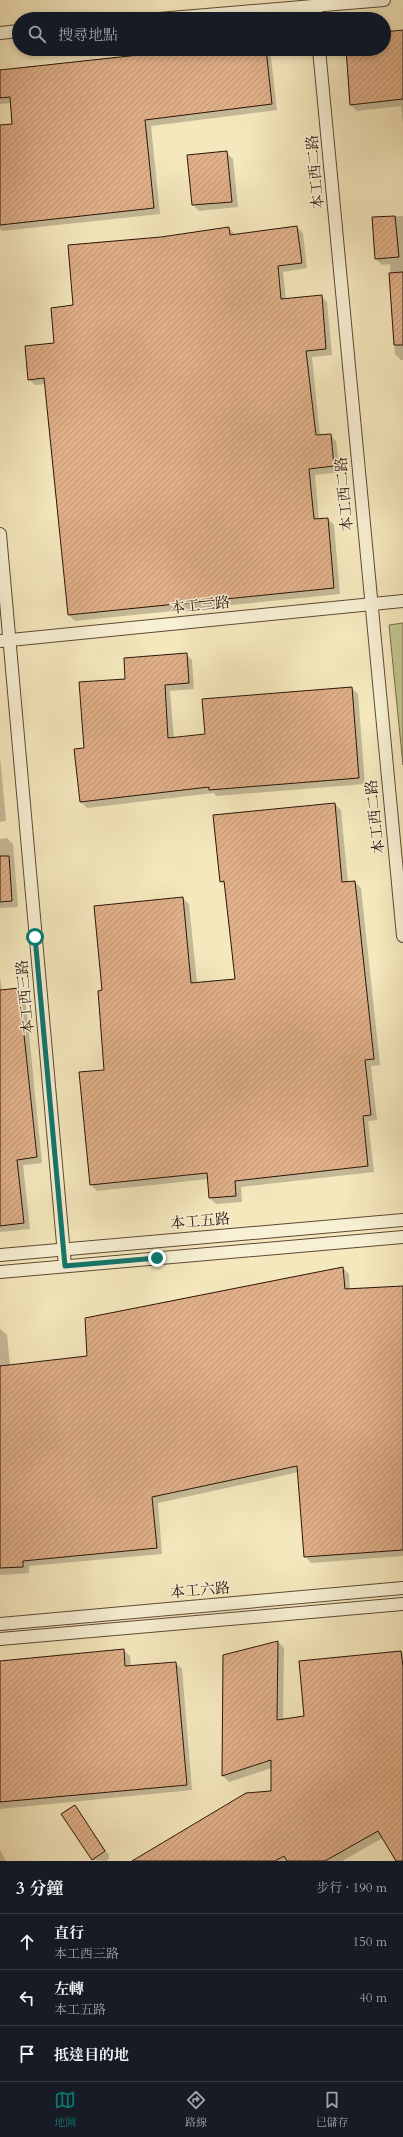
<!DOCTYPE html>
<html lang="zh-TW">
<head>
<meta charset="utf-8">
<style>
	:root { --surface:#171b24; --page:#242831; --text:#f1f3f6; --muted:#9ea1a6; --line:#363941; --accent:#0f766e }
	body { margin:0; font-family:Cardo,"Noto Serif TC",serif; background:var(--page); color:var(--text) }
	.stop { position:absolute; width:12px; height:12px; margin:-9px; border:3px solid #0f766e; border-radius:50%; background:#fff }
	.stop.end { background:#0f766e; border-color:#fff; box-shadow:0 1px 4px #0008 }
	.list { margin:0; padding:0; list-style:none }
	h2 { display:flex; justify-content:space-between; align-items:center; height:52px; margin:0; padding:0 16px; font-size:17px }
	h2 small { font-size:13px; font-weight:400; color:var(--muted) }
	.list li { display:grid; grid-template-columns:26px 1fr auto; gap:12px; align-items:center; box-sizing:border-box; height:56px; padding:0 16px; border-top:1px solid var(--line) }
	.list b { display:block; font-size:15px; white-space:nowrap }
	.list p { margin:0; font-size:13px; white-space:nowrap; color:var(--muted) }
	.list em { font-size:13px; font-style:normal; color:var(--muted) }
	.icon { flex:none; width:22px; height:22px; fill:none; stroke:currentColor; stroke-width:2; stroke-linecap:round; stroke-linejoin:round }
	.map { position:relative; flex:none; width:403px; height:1861px; overflow:hidden }
	.search { position:absolute; background:var(--surface); box-shadow:0 2px 6px #0003; left:12px; right:12px; top:12px; height:44px; display:flex; align-items:center; gap:10px; box-sizing:border-box; padding:0 14px; border-radius:22px; color:var(--muted); font-size:15px }
	.sheet { height:220px; background:var(--surface) }
	nav { display:flex; justify-content:space-around; align-items:center; box-sizing:border-box; height:56px; border-top:1px solid var(--line); background:var(--surface); font-size:11px; color:var(--muted) }
	nav a { display:grid; justify-items:center; gap:2px }
	nav .on { color:var(--accent) }
	.map>svg:first-child { display:block }
</style>
</head>
<body>
<div class="map">
<svg width="403" height="1861" viewBox="0 0 403 1861">
	<defs>
		<pattern id="building-hatch" width="6" height="6" patternUnits="userSpaceOnUse"><rect width="6" height="6" fill="#e0b089"/><path d="M-1 1l2-2M0 6l6-6M5 7l2-2" fill="none" stroke="#c09675"/></pattern>
	</defs>
	<rect width="100%" height="100%" fill="#f5e8bd"/>
	<filter id="stains"><feTurbulence type="fractalNoise" baseFrequency=".005" numOctaves="4"/><feColorMatrix values="0 0 0 0 .2 0 0 0 0 .09 0 0 0 0 .02 0 0 0 .5 -.17"/></filter>
	<radialGradient id="worn" r=".72"><stop offset=".6" stop-color="#630" stop-opacity="0"/><stop offset="1" stop-color="#630" stop-opacity=".3"/></radialGradient>
	<path fill="#c1c48d" stroke="#766c4a" d="M403,623V765L389,625Z"/>
	<g fill="#0003">
		<path d="M403,31V124L401,106L357,111L351,105L347,49H384V33Z"/>
		<path d="M212,49H270L277,110L151,126L160,214L2,231L0,229V126L13,125L12,103L0,104V72Z"/>
		<path d="M227,153L233,159L238,207L199,211L193,205L188,156Z"/>
		<path d="M403,216V360H401L395,354L390,264L382,265L376,259L373,218Z"/>
		<path d="M297,227L303,233L307,268L283,272L286,299L321,296L327,302L332,355L312,357L320,436L330,435L336,441L340,472L315,475L319,520L328,519L334,525L340,594L75,621L69,615L46,384L35,385L29,379L55,344L74,306L161,238L229,228L235,234Z"/>
		<path d="M186,654L192,660L194,689L170,691L174,739L206,735L352,688L358,694L365,784L216,796L214,793L87,808L81,802L75,750L85,749L126,680Z"/>
		<path d="M0,757L6,821L0,822Z"/>
		<path d="M335,804L341,810L348,883L355,882L361,888L380,1065L371,1066L377,1120L368,1121L374,1172L241,1187L242,1202L216,1204L210,1198L208,1179L97,1191L91,1185L106,1071L103,991L183,898L189,904L197,983L236,980L226,886L221,881Z"/>
		<path d="M7,838L13,844L18,907L0,908V839Z"/>
		<path d="M0,977L2,991L19,989L25,995L42,1163L23,1165L30,1229L0,1232Z"/>
		<path d="M343,1268L349,1274L350,1290L403,1287V1556L311,1563L305,1556L299,1472L158,1503L162,1554L29,1566V1573L0,1575V1329L7,1335L10,1366L88,1357Z"/>
		<path d="M278,1642L284,1648L283,1720L305,1717L336,1659L403,1652V1861H397L383,1838L342,1861H136L272,1792V1768L229,1782L223,1776L224,1656Z"/>
		<path d="M123,1650L130,1656L131,1667L175,1663L182,1669L192,1790L0,1809V1662Z"/>
		<path d="M75,1807L109,1855V1859L106,1861L93,1860L63,1815Z"/>
		<path d="M0,1850L6,1861H0Z"/>
	</g>
	<g fill="url(#building-hatch)" stroke="#2b1508">
		<path d="M403,30V99L350,105L346,49H384V32Z"/>
		<path d="M194,49H266L272,104L145,120L154,208L0,225V125L12,124L10,97L0,98V70Z"/>
		<path d="M227,151L232,202L192,205L187,155Z"/>
		<path d="M395,216L399,257L375,259L372,217Z"/>
		<path d="M297,226L302,263L278,266L281,299L322,295L326,349L306,351L316,435L331,434L334,466L309,469L314,519L328,518L334,588L68,615L44,378L28,380L25,346L54,343L51,308L73,305L68,245L161,237L229,227L230,235Z"/>
		<path d="M403,272V345H394L389,273Z"/>
		<path d="M187,653L189,683L165,685L168,738L205,734L202,699L352,687L359,778L209,790V787L80,802L74,749L84,748L79,682L125,679L124,658Z"/>
		<path d="M335,803L342,882L355,881L374,1059L365,1060L371,1115L363,1116L368,1166L235,1181L236,1196L209,1198L207,1173L90,1185L79,1072L104,1070L98,991L102,990L94,906L183,897L191,983L235,979L224,881L220,882L213,815Z"/>
		<path d="M0,856H9L12,901L0,902Z"/>
		<path d="M19,988L37,1157L17,1160L24,1223L0,1226V990Z"/>
		<path d="M343,1267L345,1289L403,1286V1550L304,1557L297,1466L152,1497L157,1548L23,1561V1567L0,1568V1366L87,1356L85,1318Z"/>
		<path d="M278,1641L277,1720L304,1716L299,1661L401,1651L403,1667V1861H396L378,1831L325,1861H287L284,1856L275,1861H132L246,1793L271,1791V1760L222,1776L223,1655Z"/>
		<path d="M124,1649L125,1666L176,1662L187,1785L0,1802V1661Z"/>
		<path d="M75,1805L105,1851L92,1860L61,1814Z"/>
	</g>
	<g fill="none" stroke-linecap="round" stroke-linejoin="round">
		<g stroke="#5e4a35" stroke-width="14">
			<g id="minor">
				<path d="M315,5L317,19"/>
				<path d="M159,19L384,0"/>
				<path d="M0,33L19,31"/>
				<path d="M319,49L403,936"/>
				<path d="M0,534L65,1266"/>
				<path d="M0,641L403,601"/>
				<path d="M0,1255L403,1220"/>
				<path d="M0,1272L403,1237"/>
				<path d="M0,1624L403,1588"/>
				<path d="M0,1639L403,1604"/>
			</g>
		</g>
		<use href="#minor" stroke="#f8f0d4" stroke-width="12"/>
	</g>
	<g fill="none" stroke-linecap="round" stroke-linejoin="round">
		<path stroke="#0f766e" stroke-width="5" d="M35,937L65,1266L157,1258"/>
	</g>
	<g text-anchor="middle" dominant-baseline="central" stroke-width="3" stroke-linejoin="round" paint-order="stroke">
		<g font-size="15" fill="#2b1508" stroke="#f8f0d4">
			<text transform="translate(315 172) rotate(-95)">本工西二路</text>
			<text transform="translate(344 494) rotate(-95)">本工西二路</text>
			<text transform="translate(200 605) rotate(-6)">本工三路</text>
			<text transform="translate(375 817) rotate(-96)">本工西二路</text>
			<text transform="translate(25 997) rotate(-95)">本工西三路</text>
			<text transform="translate(200 1221) rotate(-5)">本工五路</text>
			<text transform="translate(200 1590) rotate(-5)">本工六路</text>
		</g>
	</g>
	<rect width="100%" height="100%" filter="url(#stains)"/>
	<rect width="100%" height="100%" fill="url(#worn)"/>
</svg>
<div class="stop" style="left:35px;top:937px"></div>
<div class="stop end" style="left:157px;top:1258px"></div>
<div class="search"><svg class="icon" aria-label="search" viewBox="0 0 24 24"><circle cx="10" cy="10" r="6"/><path d="M15 15l6 6"/></svg>搜尋地點</div>
</div>
<section class="sheet">
<h2>3 分鐘<small>步行 · 190 m</small></h2>
<ul class="list">
<li><svg class="icon" aria-label="ahead" viewBox="0 0 24 24"><path d="M12 20V5M6 11l6-6 6 6"/></svg><div><b>直行</b><p>本工西三路</p></div><em>150 m</em></li>
<li><svg class="icon" aria-label="left" viewBox="0 0 24 24"><path d="M17 20v-9H6M10 6l-5 5 5 5"/></svg><div><b>左轉</b><p>本工五路</p></div><em>40 m</em></li>
<li><svg class="icon" aria-label="arrive" viewBox="0 0 24 24"><path d="M6 21V4h12l-3 4 3 4H6"/></svg><div><b>抵達目的地</b></div></li>
</ul>
</section>
<nav>
<a class="on"><svg class="icon" aria-label="map" viewBox="0 0 24 24"><path d="M3 6l6-2 6 2 6-2v14l-6 2-6-2-6 2zM9 4v14M15 6v14"/></svg>地圖</a>
<a><svg class="icon" aria-label="directions" viewBox="0 0 24 24"><path d="M12 3l9 9-9 9-9-9zM9 14v-3h6M13 9l2 2-2 2"/></svg>路線</a>
<a><svg class="icon" aria-label="saved" viewBox="0 0 24 24"><path d="M7 4h10v16l-5-4-5 4z"/></svg>已儲存</a>
</nav>
</body>
</html>
